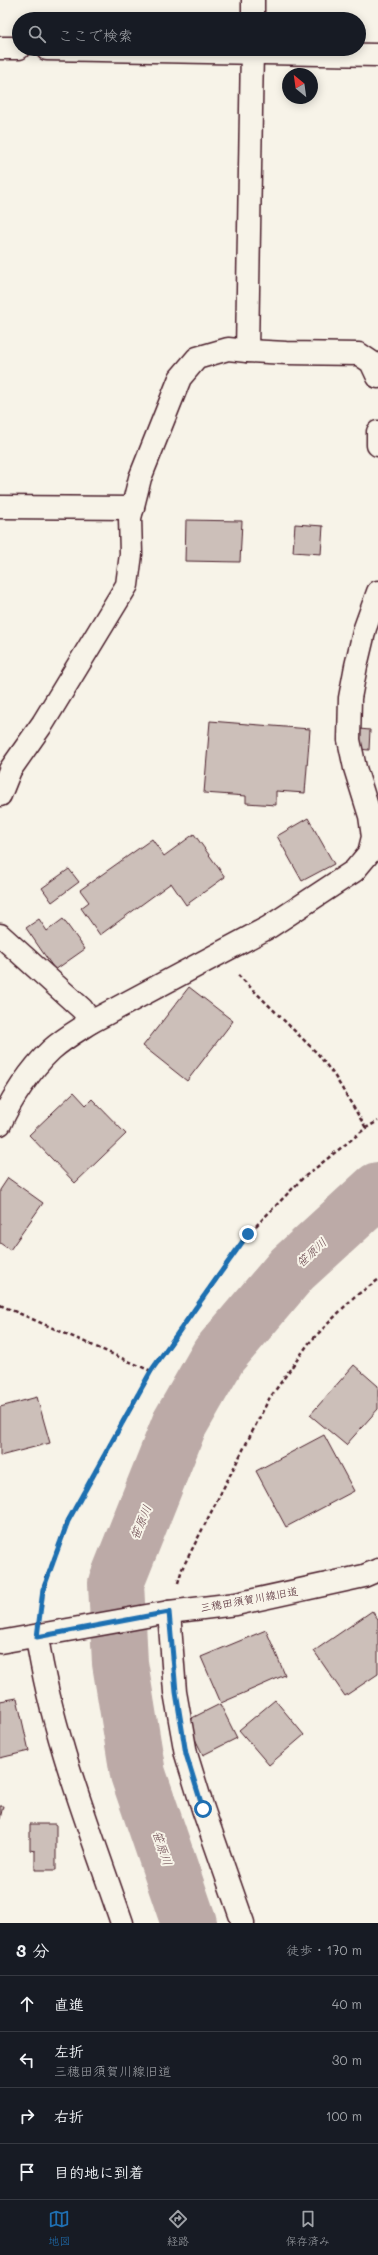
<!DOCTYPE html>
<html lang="ja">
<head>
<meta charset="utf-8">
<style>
	:root { --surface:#171b24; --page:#242831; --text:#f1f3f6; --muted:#9ea1a6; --line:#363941; --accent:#1f6fb2 }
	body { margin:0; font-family:Mali,"Klee One",sans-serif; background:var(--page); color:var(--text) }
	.compass { position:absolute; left:282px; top:68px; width:36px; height:36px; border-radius:50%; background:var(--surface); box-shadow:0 2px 10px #0003; rotate:331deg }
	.stop { position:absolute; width:12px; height:12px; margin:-9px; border:3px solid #1f6fb2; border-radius:50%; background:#fff }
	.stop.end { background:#1f6fb2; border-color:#fff; box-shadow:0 1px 4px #0008 }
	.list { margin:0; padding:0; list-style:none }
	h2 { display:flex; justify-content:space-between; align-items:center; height:52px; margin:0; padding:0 16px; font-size:17px }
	h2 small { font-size:13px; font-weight:400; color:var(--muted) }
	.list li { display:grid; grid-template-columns:26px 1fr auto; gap:12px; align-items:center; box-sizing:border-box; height:56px; padding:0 16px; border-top:1px solid var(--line) }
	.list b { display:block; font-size:15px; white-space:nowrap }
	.list p { margin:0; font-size:13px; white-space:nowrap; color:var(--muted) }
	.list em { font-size:13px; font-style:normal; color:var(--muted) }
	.icon { flex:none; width:22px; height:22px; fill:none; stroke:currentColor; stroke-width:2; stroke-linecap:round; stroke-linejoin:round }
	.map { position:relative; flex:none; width:378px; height:1923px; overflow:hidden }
	.search { position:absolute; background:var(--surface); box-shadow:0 2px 10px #0003; left:12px; right:12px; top:12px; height:44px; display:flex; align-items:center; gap:10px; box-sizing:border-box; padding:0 14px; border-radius:22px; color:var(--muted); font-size:15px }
	.sheet { height:276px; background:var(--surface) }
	nav { display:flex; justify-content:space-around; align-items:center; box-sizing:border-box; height:56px; border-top:1px solid var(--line); background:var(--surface); font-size:11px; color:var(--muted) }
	nav a { display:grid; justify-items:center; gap:2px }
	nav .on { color:var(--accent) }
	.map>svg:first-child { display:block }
</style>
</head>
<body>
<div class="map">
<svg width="378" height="1923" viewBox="0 0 378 1923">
	<rect width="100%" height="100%" fill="#f7f3e8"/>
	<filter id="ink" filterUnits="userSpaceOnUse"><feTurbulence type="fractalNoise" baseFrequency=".025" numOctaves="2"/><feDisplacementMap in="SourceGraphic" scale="8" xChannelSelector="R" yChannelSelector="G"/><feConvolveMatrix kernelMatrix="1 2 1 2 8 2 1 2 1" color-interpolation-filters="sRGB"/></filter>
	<g filter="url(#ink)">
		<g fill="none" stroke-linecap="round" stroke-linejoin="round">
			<path stroke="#bcaaa7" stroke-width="56" d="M189,1923L138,1774L120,1663L116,1583L179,1425L219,1355L292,1269L378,1190"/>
		</g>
		<g fill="#ccbfb9" stroke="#4a1f2b">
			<path d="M186,520L242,521L240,562L185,561Z"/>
			<path d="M295,524L323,526L321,554L293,552Z"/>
			<path d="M210,721L310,729L305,793L276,791V805L246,803V796L204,793Z"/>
			<path d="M359,729L370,730L369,750L357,749Z"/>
			<path d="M308,818L334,864L302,881L277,836Z"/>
			<path d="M194,834L225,877L186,905L171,883L100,935L81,908L89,902L80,890L152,839L164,856Z"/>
			<path d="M69,869L79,882L52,902L42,888Z"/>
			<path d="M39,919L47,931L63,919L85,949L55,970L26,928Z"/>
			<path d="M189,987L233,1021L187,1081L143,1046Z"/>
			<path d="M74,1092L86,1105L92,1099L126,1134L75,1183L29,1135Z"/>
			<path d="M8,1178L43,1203L10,1250L0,1243V1190Z"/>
			<path d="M354,1365L378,1386V1409L346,1445L310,1415Z"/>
			<path d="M37,1397L50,1443L0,1456V1407Z"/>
			<path d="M324,1435L354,1491L286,1527L256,1471Z"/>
			<path d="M372,1611L378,1619V1674L345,1696L314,1651Z"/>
			<path d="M266,1630L285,1675L221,1703L201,1657Z"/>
			<path d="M17,1698L29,1751L0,1758V1701Z"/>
			<path d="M275,1700L304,1735L269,1765L239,1730Z"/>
			<path d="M220,1704L237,1738L203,1755L186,1721Z"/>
			<path d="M0,1806H3L0,1819Z"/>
			<path d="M30,1824H56V1870H35V1851L30,1850Z"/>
		</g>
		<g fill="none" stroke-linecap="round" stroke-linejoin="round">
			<g stroke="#4a1f2b" stroke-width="25">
				<g id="minor">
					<path d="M253,19V0"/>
					<path d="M0,48H19"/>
					<path d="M47,49L378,55"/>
					<path d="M247,351L286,353L359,354L371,362L378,377"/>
					<path d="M378,432V445"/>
					<path d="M0,507L133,508"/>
					<path d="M0,795L10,770L43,723L127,585L131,554L130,518L140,478L180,378L197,358L228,349L247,351L252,49"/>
					<path d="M0,935L82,1009L91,1022"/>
					<path d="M0,1124C11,1099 31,1069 51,1050C63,1039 77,1031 91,1022L269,927L354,871L369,853L373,837L370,816L355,768L349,740L350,698L356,666L365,628L378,592"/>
					<path d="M169,1612L175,1692L186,1754L203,1809L243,1923"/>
					<path d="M37,1637C52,1735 90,1829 122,1923"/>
					<path d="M0,1642L169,1612L236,1604L364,1576L378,1570"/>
				</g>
			</g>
			<g stroke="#4a1f2b" stroke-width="2.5" stroke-dasharray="4 3" stroke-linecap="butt">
				<path d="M238,975L318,1054L334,1075L366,1128"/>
				<path d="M0,1305L151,1371"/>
				<path d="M178,1583L182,1569L269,1399L309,1343L354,1297L378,1280"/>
				<path d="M41,1607L43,1589L68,1521L151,1371L248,1234L303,1178L366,1128L378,1121"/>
			</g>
			<use href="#minor" stroke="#f7f3e8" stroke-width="22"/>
		</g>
	</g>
	<g fill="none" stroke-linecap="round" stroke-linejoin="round" filter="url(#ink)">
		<path stroke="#1f6fb2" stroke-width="5" d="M203,1809L186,1754L176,1692L169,1612L37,1637L43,1590L68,1521L151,1371L248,1234"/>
	</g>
	<g text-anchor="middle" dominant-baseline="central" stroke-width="4" stroke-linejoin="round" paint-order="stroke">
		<g font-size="11" fill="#4a1f2b" stroke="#f7f3e8">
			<text transform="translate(249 1599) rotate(-10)">三穂田須賀川線旧道</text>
		</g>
		<g font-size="12" font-style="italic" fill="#6c4950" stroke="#f7f3e8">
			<text transform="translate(311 1252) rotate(-43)">笹原川</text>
			<text transform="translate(140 1522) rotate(-68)">笹原川</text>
			<text transform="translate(163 1848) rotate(71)">笹原川</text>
		</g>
	</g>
</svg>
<svg class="compass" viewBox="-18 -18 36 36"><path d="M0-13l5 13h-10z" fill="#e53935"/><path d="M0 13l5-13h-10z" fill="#9ea1a6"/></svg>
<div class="stop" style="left:203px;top:1809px"></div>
<div class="stop end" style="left:248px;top:1234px"></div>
<div class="search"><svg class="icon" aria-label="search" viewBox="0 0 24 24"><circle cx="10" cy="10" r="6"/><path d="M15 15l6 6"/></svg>ここで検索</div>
</div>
<section class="sheet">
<h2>3 分<small>徒歩 · 170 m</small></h2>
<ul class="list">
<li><svg class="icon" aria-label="ahead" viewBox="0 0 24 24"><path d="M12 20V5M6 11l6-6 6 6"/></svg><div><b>直進</b></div><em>40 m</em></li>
<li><svg class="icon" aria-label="left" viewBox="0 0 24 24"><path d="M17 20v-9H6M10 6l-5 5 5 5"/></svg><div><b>左折</b><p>三穂田須賀川線旧道</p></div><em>30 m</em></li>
<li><svg class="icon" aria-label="right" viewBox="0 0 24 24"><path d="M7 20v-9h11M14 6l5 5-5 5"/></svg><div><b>右折</b></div><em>100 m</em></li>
<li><svg class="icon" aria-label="arrive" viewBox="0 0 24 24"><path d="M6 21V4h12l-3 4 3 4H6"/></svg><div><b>目的地に到着</b></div></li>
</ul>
</section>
<nav>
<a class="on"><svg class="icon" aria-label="map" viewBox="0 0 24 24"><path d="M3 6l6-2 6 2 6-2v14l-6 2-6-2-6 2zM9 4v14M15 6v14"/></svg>地図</a>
<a><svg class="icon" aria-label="directions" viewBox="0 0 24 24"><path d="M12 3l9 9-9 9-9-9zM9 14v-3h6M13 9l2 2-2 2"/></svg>経路</a>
<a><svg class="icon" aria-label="saved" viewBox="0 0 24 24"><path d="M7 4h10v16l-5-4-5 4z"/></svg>保存済み</a>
</nav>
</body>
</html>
